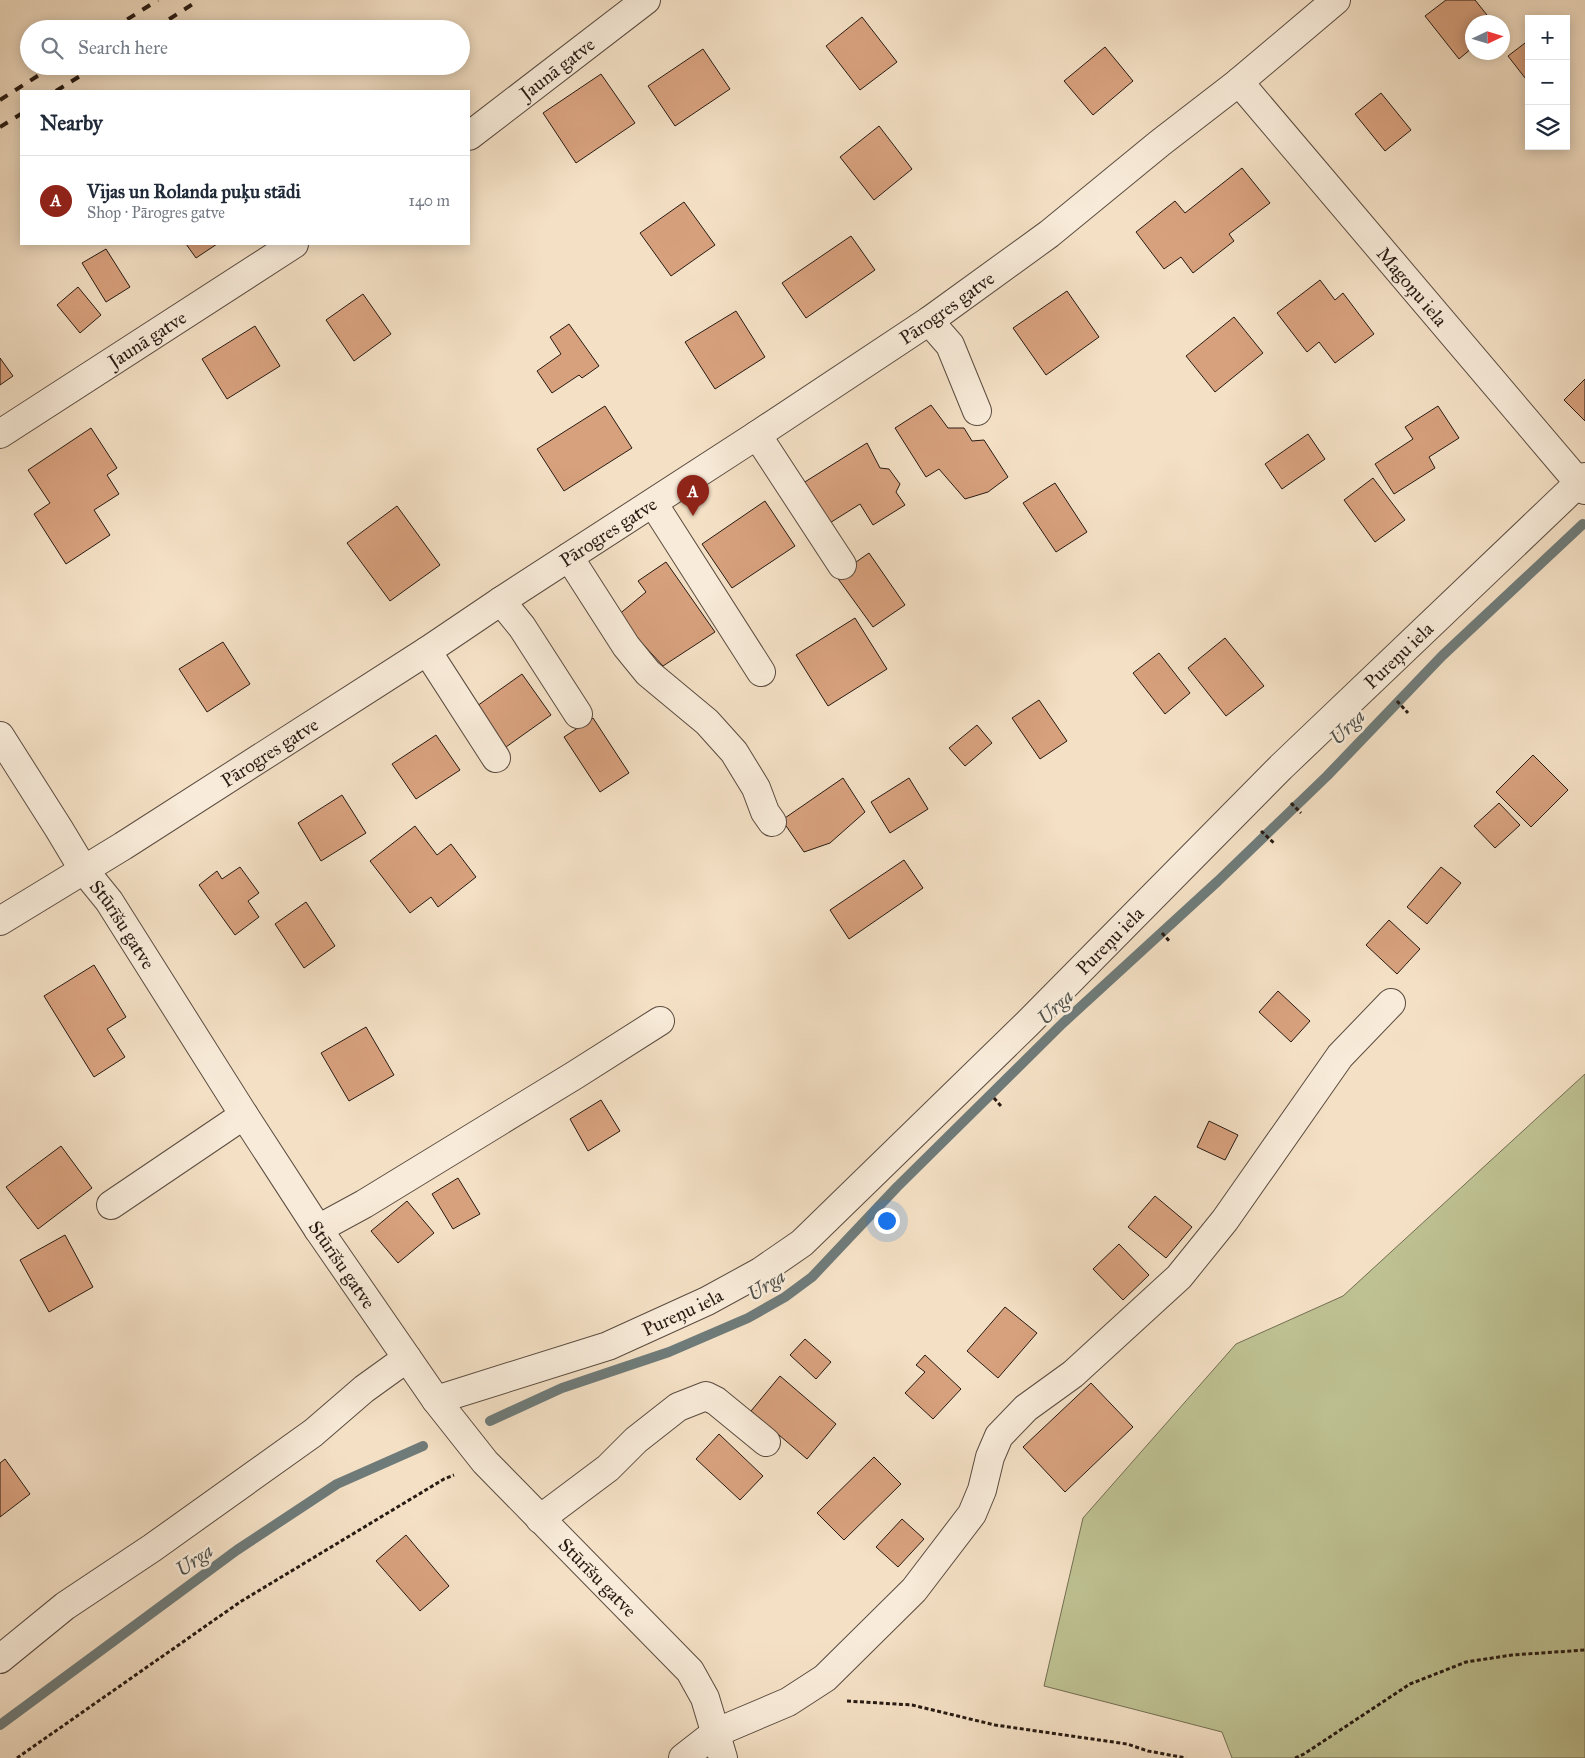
<!DOCTYPE html>
<html lang="en">
<head>
<meta charset="utf-8">
<style>
	:root { --surface:#fff; --page:#f6f6f7; --text:#1f2937; --muted:#747a83; --line:#e0e1e3; --accent:#8f2418 }
	body { margin:0; font-family:"IM FELL Great Primer",serif; background:var(--page); color:var(--text) }
	.controls { position:absolute; right:15px; top:15px; display:grid; overflow:hidden; border-radius:0px; box-shadow:0 2px 12px #0003 }
	.controls button { width:45px; height:45px; display:grid; place-items:center; padding:0; border:0; border-bottom:1px solid var(--line); background:var(--surface); color:var(--text); font:25px sans-serif }
	.compass { position:absolute; left:1465px; top:15px; width:45px; height:45px; border-radius:50%; background:var(--surface); box-shadow:0 2px 12px #0003; rotate:86deg }
	.you { position:absolute; left:886px; top:1220px; width:18px; height:18px; margin:-12px; border:4px solid #fff; border-radius:50%; background:#1a73e8; box-shadow:0 0 0 8px #1a73e833 }
	.badge { display:grid; place-items:center; width:32px; height:32px; border-radius:50%; background:var(--accent); color:#fff; font-size:16px; font-weight:700 }
	.pin { position:absolute; translate:-50% -41px; filter:drop-shadow(0 1px 2px #0008) }
	.pin::after { content:''; position:absolute; top:26px; width:18px; height:15px; background:inherit; clip-path:polygon(0 0,100% 0,50% 100%) }
	.list { margin:0; padding:0; list-style:none }
	h2 { display:flex; justify-content:space-between; align-items:center; height:65px; margin:0; padding:0 20px; font-size:21px }
	h2 small { font-size:16px; font-weight:400; color:var(--muted) }
	.list li { display:grid; grid-template-columns:32px 1fr auto; gap:15px; align-items:center; box-sizing:border-box; height:90px; padding:0 20px; border-top:1px solid var(--line) }
	.list b { display:block; font-size:19px; white-space:nowrap }
	.list p { margin:0; font-size:16px; white-space:nowrap; color:var(--muted) }
	.list em { font-size:16px; font-style:normal; color:var(--muted) }
	.icon { flex:none; width:28px; height:28px; fill:none; stroke:currentColor; stroke-width:2; stroke-linecap:round; stroke-linejoin:round }
	.map { position:relative; flex:none; width:1585px; height:1758px; overflow:hidden }
	.search { position:absolute; background:var(--surface); box-shadow:0 2px 12px #0003; left:20px; top:20px; width:450px; height:55px; display:flex; align-items:center; gap:12px; box-sizing:border-box; padding:0 18px; border-radius:28px; color:var(--muted); font-size:19px }
	.panel { position:absolute; background:var(--surface); box-shadow:0 2px 12px #0003; left:20px; top:90px; width:450px; height:155px; border-radius:0px }
	.map>svg:first-child { display:block }
</style>
</head>
<body>
<div class="map">
<svg width="1585" height="1758" viewBox="0 0 1585 1758">
	<rect width="100%" height="100%" fill="#f4e0c5"/>
	<filter id="stains"><feTurbulence type="fractalNoise" baseFrequency=".004" numOctaves="4"/><feColorMatrix values="0 0 0 0 .2 0 0 0 0 .09 0 0 0 0 .02 0 0 0 .5 -.17"/></filter>
	<radialGradient id="worn" r=".72"><stop offset=".6" stop-color="#630" stop-opacity="0"/><stop offset="1" stop-color="#630" stop-opacity=".3"/></radialGradient>
	<path fill="#bec192" stroke="#736e52" d="M1585,1074V1758H1232L1222,1732L1044,1686L1083,1518L1236,1344L1343,1296Z"/>
	<g fill="none" stroke-linecap="round" stroke-linejoin="round">
		<g stroke="#6f7b79" stroke-width="10">
			<path d="M490,1421L562,1388L669,1352L748,1318L785,1297L812,1277L897,1187L1063,1023L1218,881L1327,776L1442,656L1583,524"/>
			<path d="M0,1725L237,1550L337,1484L423,1446"/>
		</g>
	</g>
	<g fill="#d8a17e" stroke="#281b13">
		<path d="M1446,0H1475L1491,20L1487,22H1472V48L1459,59L1425,16Z"/>
		<path d="M862,17L897,62L860,90L826,46Z"/>
		<path d="M1529,40V83L1508,56Z"/>
		<path d="M1105,47L1133,81L1093,115L1064,81Z"/>
		<path d="M703,49L730,89L675,126L648,86Z"/>
		<path d="M601,74L635,123L576,163L543,113Z"/>
		<path d="M1381,93L1411,130L1385,151L1355,114Z"/>
		<path d="M879,126L912,169L874,200L840,157Z"/>
		<path d="M1242,168L1270,203L1229,234L1234,241L1193,273L1181,257L1164,269L1136,232L1175,201L1185,213Z"/>
		<path d="M684,202L715,245L671,276L640,233Z"/>
		<path d="M851,236L875,270L806,318L782,283Z"/>
		<path d="M186,244H217L196,258Z"/>
		<path d="M106,249L130,287L106,302L82,263Z"/>
		<path d="M1320,280L1335,300L1343,293L1374,334L1335,363L1319,342L1307,352L1277,313Z"/>
		<path d="M78,287L101,315L80,333L57,305Z"/>
		<path d="M1067,291L1099,337L1046,375L1013,328Z"/>
		<path d="M363,294L391,334L354,361L326,320Z"/>
		<path d="M736,311L765,357L715,389L685,342Z"/>
		<path d="M1234,317L1263,353L1215,392L1186,356Z"/>
		<path d="M569,324L599,366L582,378L579,375L552,393L537,371L561,354L550,337Z"/>
		<path d="M255,326L280,366L227,399L202,359Z"/>
		<path d="M0,358L13,376L0,385Z"/>
		<path d="M1585,379V421L1564,400Z"/>
		<path d="M931,405L948,428H964L972,441L984,440L1008,477L988,492L965,499L939,469L926,477L895,428Z"/>
		<path d="M605,406L632,448L564,491L537,449Z"/>
		<path d="M1438,406L1459,438L1429,457L1435,468L1394,494L1375,464L1413,439L1405,427Z"/>
		<path d="M91,428L117,468L107,475L119,494L94,510L110,535L66,564L34,514L50,503L28,470Z"/>
		<path d="M1308,434L1325,459L1282,489L1265,464Z"/>
		<path d="M867,443L880,468L889,469L900,484L896,492L905,505L873,525L860,504L825,526L800,485Z"/>
		<path d="M1373,478L1405,520L1375,542L1344,500Z"/>
		<path d="M1055,483L1087,532L1056,552L1023,503Z"/>
		<path d="M765,501L795,546L732,588L702,544Z"/>
		<path d="M397,506L440,565L390,601L347,543Z"/>
		<path d="M869,553L905,605L873,627L836,576Z"/>
		<path d="M666,562L715,632L663,666L617,616L646,592L638,581Z"/>
		<path d="M855,618L887,669L828,706L796,655Z"/>
		<path d="M1225,638L1264,686L1226,716L1188,668Z"/>
		<path d="M223,642L250,684L207,712L179,669Z"/>
		<path d="M1159,653L1190,693L1165,714L1133,673Z"/>
		<path d="M522,674L551,715L506,747L477,706Z"/>
		<path d="M1039,700L1067,741L1040,759L1012,718Z"/>
		<path d="M593,718L629,773L600,792L564,737Z"/>
		<path d="M977,725L992,743L965,766L949,748Z"/>
		<path d="M436,735L460,770L416,799L392,764Z"/>
		<path d="M1533,755L1568,790L1531,827L1496,792Z"/>
		<path d="M843,778L865,812L830,843L804,852L782,820Z"/>
		<path d="M909,778L928,809L890,833L871,802Z"/>
		<path d="M342,795L366,833L321,861L298,823Z"/>
		<path d="M1499,803L1520,825L1495,848L1474,826Z"/>
		<path d="M415,826L437,855L451,844L476,877L438,907L431,897L410,913L370,861Z"/>
		<path d="M904,860L923,888L849,939L830,910Z"/>
		<path d="M240,867L259,893L248,901L259,917L235,935L199,885L217,871L222,879Z"/>
		<path d="M1441,867L1461,883L1427,924L1407,907Z"/>
		<path d="M306,902L335,946L304,968L275,924Z"/>
		<path d="M1389,920L1420,949L1397,974L1366,945Z"/>
		<path d="M94,965L126,1017L107,1029L125,1057L94,1077L44,996Z"/>
		<path d="M1278,991L1310,1021L1291,1042L1259,1012Z"/>
		<path d="M366,1027L394,1075L349,1101L321,1053Z"/>
		<path d="M601,1100L620,1131L588,1151L570,1119Z"/>
		<path d="M1209,1121L1238,1135L1225,1160L1197,1147Z"/>
		<path d="M61,1146L92,1188L38,1229L6,1187Z"/>
		<path d="M458,1178L480,1214L453,1229L432,1194Z"/>
		<path d="M1155,1196L1192,1227L1166,1258L1128,1227Z"/>
		<path d="M407,1201L434,1233L398,1263L371,1231Z"/>
		<path d="M65,1235L93,1287L49,1312L20,1260Z"/>
		<path d="M1119,1244L1149,1275L1123,1300L1093,1269Z"/>
		<path d="M1005,1307L1037,1333L998,1378L967,1351Z"/>
		<path d="M805,1339L831,1362L816,1379L790,1355Z"/>
		<path d="M925,1355L961,1389L933,1419L905,1393L925,1372L916,1365Z"/>
		<path d="M780,1376L836,1424L807,1459L751,1411Z"/>
		<path d="M1091,1383L1133,1427L1065,1492L1023,1447Z"/>
		<path d="M719,1434L763,1476L740,1500L696,1459Z"/>
		<path d="M874,1457L901,1484L844,1540L817,1513Z"/>
		<path d="M5,1459L30,1494L0,1517V1463Z"/>
		<path d="M902,1519L924,1539L898,1567L876,1547Z"/>
		<path d="M406,1535L449,1586L420,1611L376,1561Z"/>
	</g>
	<g fill="none" stroke-linecap="round" stroke-linejoin="round">
		<g stroke="#5b4c40" stroke-width="30">
			<g id="minor">
				<path id="s1" d="M1239,82L1585,490"/>
				<path id="s2" d="M469,136L646,0"/>
				<path d="M929,321L950,345L977,411"/>
				<path id="s3" d="M0,434L294,244"/>
				<path d="M757,435L842,565"/>
				<path d="M653,503L761,672"/>
				<path d="M569,557L626,646L648,673L707,722L734,752L756,788L765,812L772,822"/>
				<path d="M501,601L522,627L578,714"/>
				<path d="M427,651L496,758"/>
				<path id="s4" d="M0,736L59,829L83,869L109,901L244,1115L318,1229L436,1400L485,1462L690,1671L705,1698L723,1758"/>
				<path id="s5" d="M0,921L123,846L427,651L501,601L757,435L929,321L1049,234L1160,143L1239,82L1336,0"/>
				<path d="M111,1205L244,1115"/>
				<path d="M318,1229L364,1204L575,1075L660,1021"/>
				<path id="s6" d="M436,1400L608,1346L707,1301L760,1272L802,1243L1028,1023L1281,767L1585,477"/>
				<path d="M540,1519L608,1468L636,1440L678,1407L706,1396L716,1401L766,1442"/>
				<path d="M0,1659L65,1606L152,1548L313,1433L364,1389L407,1358"/>
				<path d="M683,1758L715,1733L788,1702L825,1678L914,1590L972,1514L982,1490L990,1457L999,1436L1026,1408L1073,1374L1179,1277L1225,1220L1340,1056L1391,1003"/>
			</g>
		</g>
		<g stroke="#281b13" stroke-width="3" stroke-dasharray="4 2.5" stroke-linecap="butt">
			<path d="M1397,701L1408,713"/>
			<path d="M1291,803L1301,813"/>
			<path d="M1261,831L1274,843"/>
			<path d="M1162,933L1170,942"/>
			<path d="M994,1098L1001,1106"/>
			<path d="M847,1701L912,1705L995,1725L1127,1744L1148,1751L1186,1758"/>
			<path d="M17,1758L240,1602L444,1479L454,1475"/>
			<path d="M1295,1758L1304,1754L1410,1684L1466,1662L1512,1655L1585,1650"/>
		</g>
		<use href="#minor" stroke="#f8ebd9" stroke-width="28"/>
		<g stroke="#281b13" stroke-width="4" stroke-dasharray="9 9" stroke-linecap="butt">
			<path d="M112,29L158,0"/>
			<path d="M154,29L199,0"/>
			<path d="M56,91L96,66"/>
			<path d="M0,100L53,66"/>
			<path d="M0,127L21,114"/>
		</g>
	</g>
	<g text-anchor="middle" dominant-baseline="central" stroke-width="5" stroke-linejoin="round" paint-order="stroke">
		<g font-size="19" fill="#281b13" stroke="#f8ebd9">
			<text stroke="none"><textPath href="#s2" startOffset="111">Jaunā gatve</textPath></text>
			<text stroke="none"><textPath href="#s1" startOffset="268">Magoņu iela</textPath></text>
			<text stroke="none"><textPath href="#s5" startOffset="1128">Pārogres gatve</textPath></text>
			<text stroke="none"><textPath href="#s3" startOffset="175">Jaunā gatve</textPath></text>
			<text stroke="none"><textPath href="#s5" startOffset="722">Pārogres gatve</textPath></text>
			<text stroke="none"><textPath href="#s6" startOffset="1238">Pureņu iela</textPath></text>
			<text stroke="none"><textPath href="#s5" startOffset="318">Pārogres gatve</textPath></text>
			<text stroke="none"><textPath href="#s4" startOffset="225">Stūrīšu gatve</textPath></text>
			<text stroke="none"><textPath href="#s6" startOffset="832">Pureņu iela</textPath></text>
			<text stroke="none"><textPath href="#s4" startOffset="630">Stūrīšu gatve</textPath></text>
			<text stroke="none"><textPath href="#s6" startOffset="262">Pureņu iela</textPath></text>
			<text stroke="none"><textPath href="#s4" startOffset="1035">Stūrīšu gatve</textPath></text>
		</g>
		<g font-size="20" font-style="italic" fill="#51534e" stroke="#f8ebd9">
			<text transform="translate(1347 727) rotate(-45)">Urga</text>
			<text transform="translate(1055 1007) rotate(-44)">Urga</text>
			<text transform="translate(766 1285) rotate(-33)">Urga</text>
			<text transform="translate(194 1560) rotate(-36)">Urga</text>
		</g>
	</g>
	<rect width="100%" height="100%" filter="url(#stains)"/>
	<rect width="100%" height="100%" fill="url(#worn)"/>
</svg>
<div class="controls">
<button>+</button>
<button>−</button>
<button><svg class="icon" aria-label="layers" viewBox="0 0 24 24"><path d="M12 4l9 5-9 5-9-5zM3 14l9 5 9-5"/></svg></button>
</div>
<svg class="compass" viewBox="-18 -18 36 36"><path d="M0-13l5 13h-10z" fill="#e53935"/><path d="M0 13l5-13h-10z" fill="#747a83"/></svg>
<div class="you"></div>
<div class="pin badge" style="left:693px;top:516px">A</div>
<div class="search"><svg class="icon" aria-label="search" viewBox="0 0 24 24"><circle cx="10" cy="10" r="6"/><path d="M15 15l6 6"/></svg>Search here</div>
<section class="panel">
<h2>Nearby<small></small></h2>
<ul class="list">
<li><span class="badge">A</span><div><b>Vijas un Rolanda puķu stādi</b><p>Shop · Pārogres gatve</p></div><em>140 m</em></li>
</ul>
</section>
</div>
</body>
</html>
